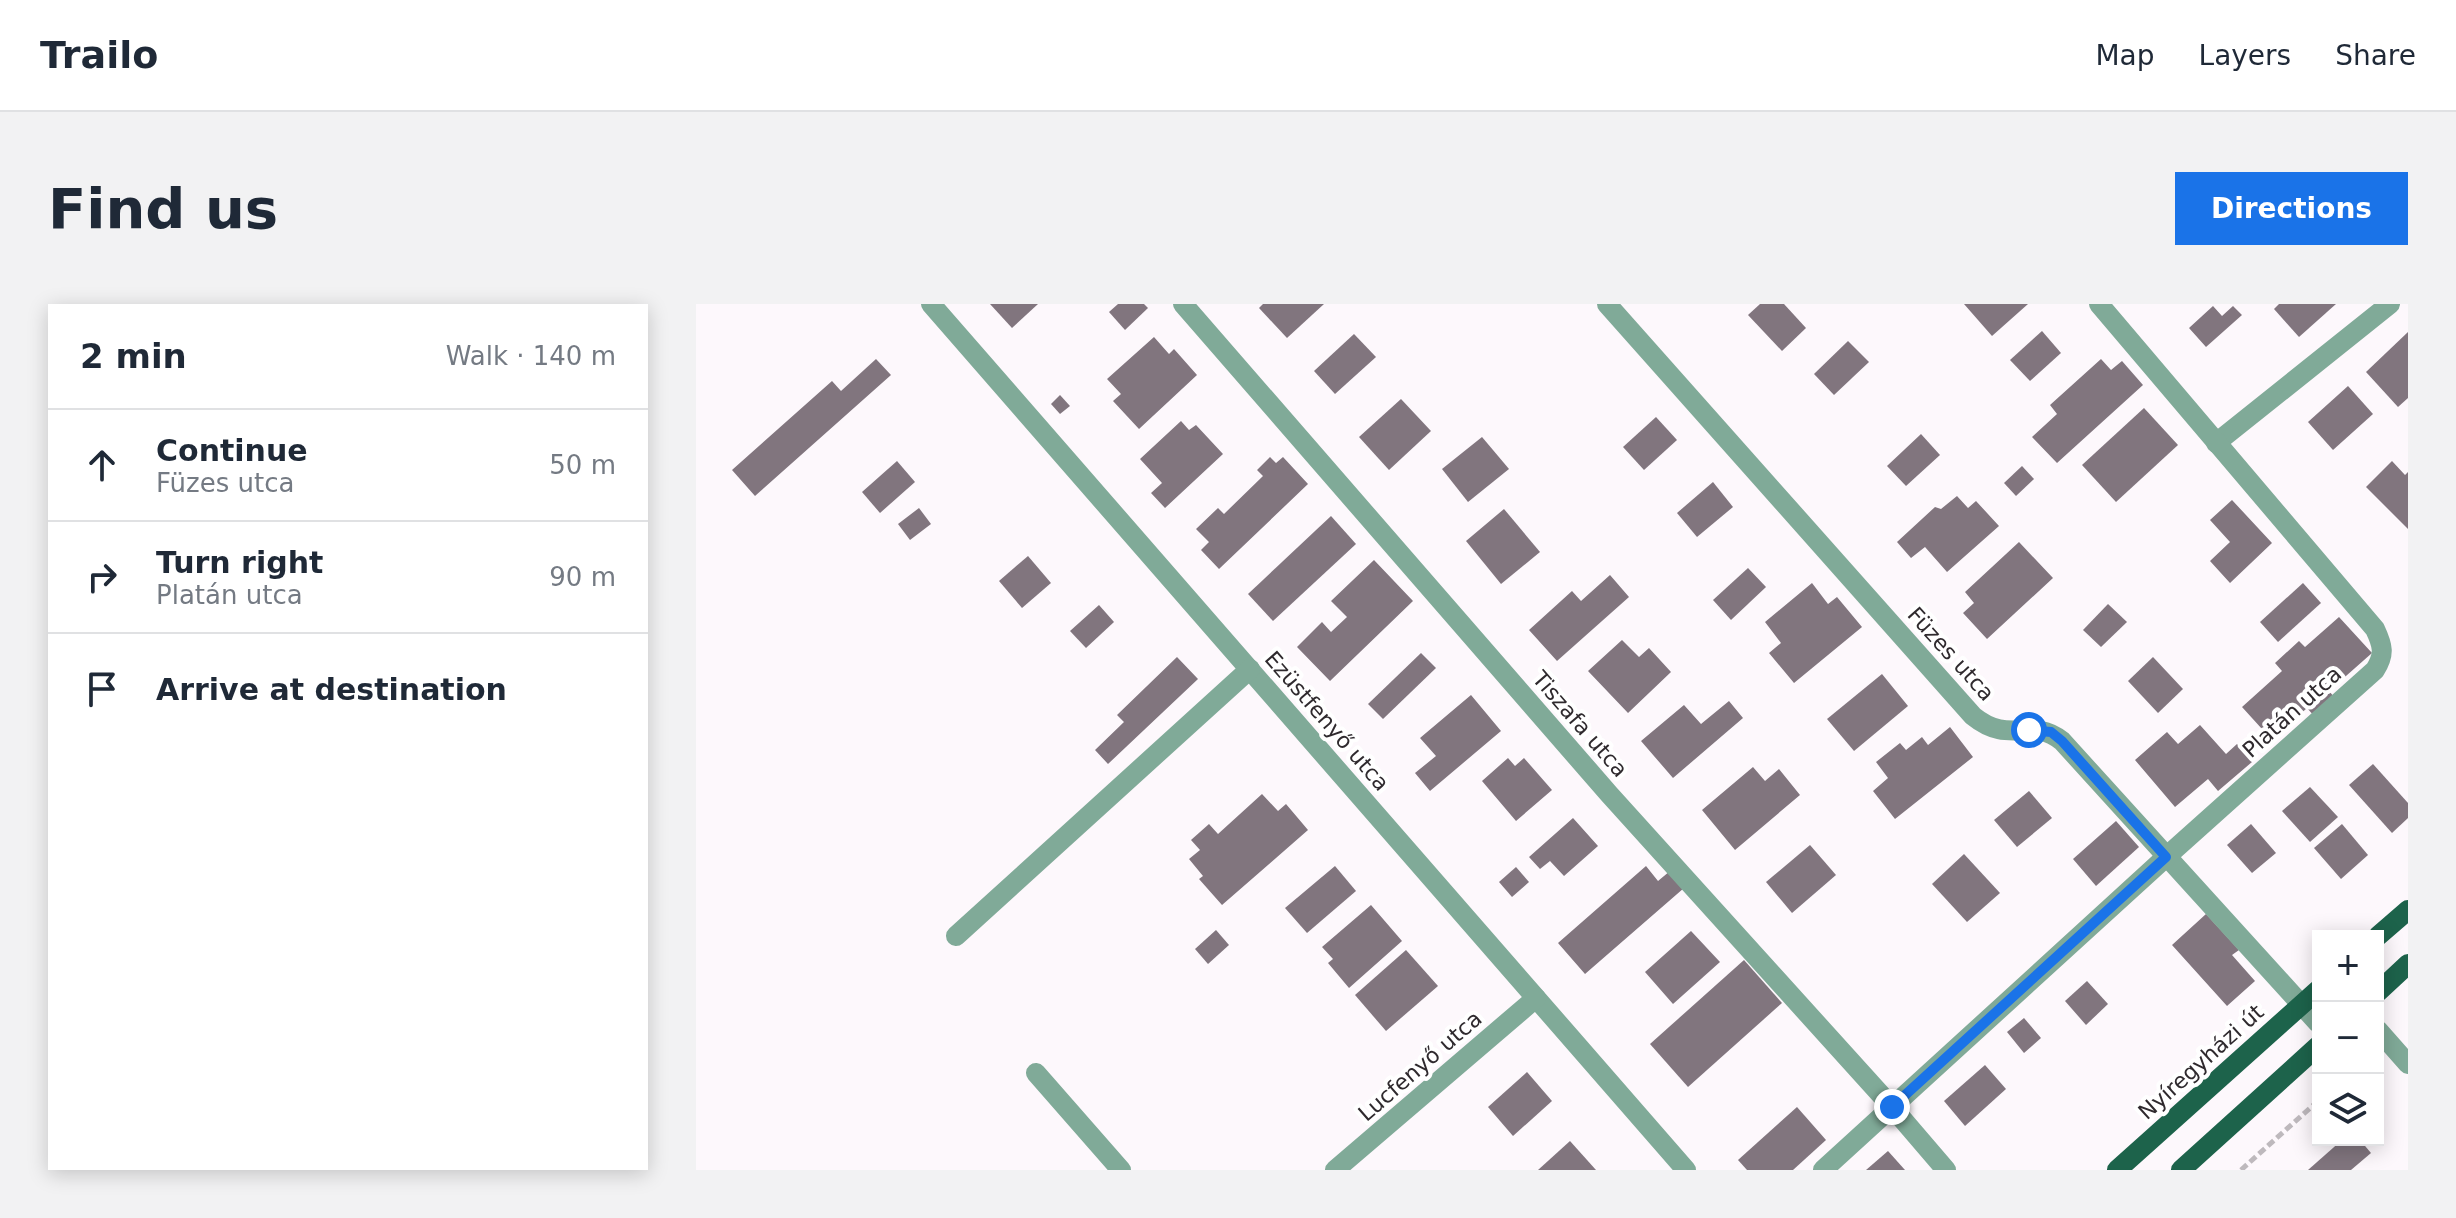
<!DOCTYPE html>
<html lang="en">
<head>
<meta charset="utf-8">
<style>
	:root { --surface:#fff; --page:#f2f2f3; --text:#1f2937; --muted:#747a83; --line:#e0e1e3; --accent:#1a73e8 }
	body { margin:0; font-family:"DejaVu Sans",sans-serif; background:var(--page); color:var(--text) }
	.controls { position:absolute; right:24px; bottom:24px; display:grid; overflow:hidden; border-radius:0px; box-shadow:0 4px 20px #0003 }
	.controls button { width:72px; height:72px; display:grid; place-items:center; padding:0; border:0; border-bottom:2px solid var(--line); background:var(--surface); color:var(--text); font:40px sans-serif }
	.stop { position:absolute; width:24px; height:24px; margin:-18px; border:6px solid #1a73e8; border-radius:50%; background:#fff }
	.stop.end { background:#1a73e8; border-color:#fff; box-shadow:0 2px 8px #0008 }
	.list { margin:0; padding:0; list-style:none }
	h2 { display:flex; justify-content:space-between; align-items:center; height:104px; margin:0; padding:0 32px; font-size:34px }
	h2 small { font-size:26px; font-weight:400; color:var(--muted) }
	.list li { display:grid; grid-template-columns:52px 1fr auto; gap:24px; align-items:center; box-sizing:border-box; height:112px; padding:0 32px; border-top:2px solid var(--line) }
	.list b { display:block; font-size:30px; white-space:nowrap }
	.list p { margin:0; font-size:26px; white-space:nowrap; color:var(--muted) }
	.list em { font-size:26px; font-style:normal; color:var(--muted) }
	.icon { flex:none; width:44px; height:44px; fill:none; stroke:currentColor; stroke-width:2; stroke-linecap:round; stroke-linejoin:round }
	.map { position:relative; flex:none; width:1712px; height:866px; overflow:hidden; border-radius:0px }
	header { display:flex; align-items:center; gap:48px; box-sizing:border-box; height:112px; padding:0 40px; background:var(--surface); border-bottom:2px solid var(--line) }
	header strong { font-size:38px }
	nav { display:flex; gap:44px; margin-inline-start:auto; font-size:28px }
	.intro { display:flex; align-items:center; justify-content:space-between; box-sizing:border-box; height:192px; padding:0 48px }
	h1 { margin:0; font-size:56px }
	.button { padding:20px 36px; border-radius:0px; background:var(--accent); color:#fff; font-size:28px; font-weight:700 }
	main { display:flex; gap:48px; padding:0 48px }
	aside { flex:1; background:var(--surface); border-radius:0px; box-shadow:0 4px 20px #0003 }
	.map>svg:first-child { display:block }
</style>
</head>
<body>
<header>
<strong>Trailo</strong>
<nav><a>Map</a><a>Layers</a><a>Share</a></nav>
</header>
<div class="intro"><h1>Find us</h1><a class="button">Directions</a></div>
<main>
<aside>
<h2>2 min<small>Walk · 140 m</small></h2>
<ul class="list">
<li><svg class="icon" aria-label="ahead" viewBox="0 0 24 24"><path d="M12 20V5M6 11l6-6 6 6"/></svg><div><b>Continue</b><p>Füzes utca</p></div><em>50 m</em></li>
<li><svg class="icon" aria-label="right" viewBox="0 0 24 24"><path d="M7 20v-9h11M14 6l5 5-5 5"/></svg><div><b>Turn right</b><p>Platán utca</p></div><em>90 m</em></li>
<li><svg class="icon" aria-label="arrive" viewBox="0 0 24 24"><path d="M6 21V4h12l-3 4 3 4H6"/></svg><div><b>Arrive at destination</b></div></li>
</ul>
</aside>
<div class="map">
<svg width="1712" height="866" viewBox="0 0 1712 866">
	<rect width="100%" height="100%" fill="#fdf8fc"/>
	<g fill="#81757e">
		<path d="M294,0H342L316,24Z"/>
		<path d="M422,0H448L452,4L429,26L413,8Z"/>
		<path d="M567,0H628L591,34L563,4Z"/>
		<path d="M1064,0H1088L1110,24L1086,47L1052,11Z"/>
		<path d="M1268,0H1332L1296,32Z"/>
		<path d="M1583,0H1640L1603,33L1578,5Z"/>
		<path d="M1517,2L1526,12L1537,2L1546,11L1510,43L1493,24Z"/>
		<path d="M1346,27L1365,49L1334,77L1314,56Z"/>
		<path d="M1712,28V94L1702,103L1670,68Z"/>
		<path d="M658,30L680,53L639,90L618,67Z"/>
		<path d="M458,33L473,50L478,45L501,71L443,125L417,97L425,90L411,75Z"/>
		<path d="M1152,37L1173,58L1138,91L1118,70Z"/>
		<path d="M180,55L195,71L59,192L36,166L136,77L145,87Z"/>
		<path d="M1405,55L1415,66L1426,57L1447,81L1361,159L1336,133L1361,110L1354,101Z"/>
		<path d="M1652,82L1677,110L1637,146L1612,118Z"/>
		<path d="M364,91L374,102L364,110L355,100Z"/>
		<path d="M705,95L735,127L693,166L663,133Z"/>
		<path d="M1448,104L1482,141L1420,198L1386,161Z"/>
		<path d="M960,113L981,136L948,166L927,143Z"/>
		<path d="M485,117L493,126L500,121L527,150L469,204L455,189L466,179L444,155Z"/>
		<path d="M1225,130L1244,151L1210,182L1191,162Z"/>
		<path d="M786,133L813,165L772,198L746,165Z"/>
		<path d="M574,153L580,159L587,153L612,180L523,265L505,246L513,238L500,225L522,204L528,210L567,172L561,166Z"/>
		<path d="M201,157L219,178L184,209L166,188Z"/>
		<path d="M1696,157L1709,171L1712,168V225L1670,183Z"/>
		<path d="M1326,162L1338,175L1320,192L1308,179Z"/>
		<path d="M1017,178L1037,203L1001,233L981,209Z"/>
		<path d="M1261,192L1272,204L1280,197L1303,222L1251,268L1229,243L1215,254L1201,238L1239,203L1245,205Z"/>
		<path d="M1536,196L1576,239L1534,279L1514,257L1534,238L1514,216Z"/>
		<path d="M223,204L235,220L214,236L202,220Z"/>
		<path d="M808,205L844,248L805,280L770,237Z"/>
		<path d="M635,212L660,240L577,317L552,290Z"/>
		<path d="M1323,238L1357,274L1291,335L1267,309L1278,299L1269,288Z"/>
		<path d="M332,252L355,279L326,304L303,277Z"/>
		<path d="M678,256L717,297L634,377L601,343L626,318L635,328L651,313L635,297Z"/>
		<path d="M1052,264L1070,283L1035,316L1017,296Z"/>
		<path d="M914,271L933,293L861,357L833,326L876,287L885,297Z"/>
		<path d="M1116,279L1132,300L1141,293L1166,323L1098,379L1073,349L1085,339L1069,318Z"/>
		<path d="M1607,279L1625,299L1582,338L1564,318Z"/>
		<path d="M1412,300L1431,318L1405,343L1387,326Z"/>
		<path d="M403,301L418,318L390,344L374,327Z"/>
		<path d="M1643,313L1676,349L1633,387L1639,394L1619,413L1611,404L1576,436L1546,403L1586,367L1579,359L1603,337L1609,343Z"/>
		<path d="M926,336L943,353L953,344L975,368L932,409L892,367Z"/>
		<path d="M725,349L740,364L687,415L672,400Z"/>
		<path d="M481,353L502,375L412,460L399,446L428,418L421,411Z"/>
		<path d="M1457,353L1487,385L1462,409L1432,377Z"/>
		<path d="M1186,370L1212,402L1158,447L1131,415Z"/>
		<path d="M775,391L805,427L734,487L719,469L740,452L724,434Z"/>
		<path d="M1033,397L1047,414L977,474L945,437L988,401L1005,420Z"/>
		<path d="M1504,421L1530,450L1541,440L1556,458L1522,487L1512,475L1479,503L1439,456L1471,428L1482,440Z"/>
		<path d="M1254,423L1277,453L1199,515L1177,487L1192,474L1180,458L1204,439L1210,446L1226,433L1232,441Z"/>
		<path d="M812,454L819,462L828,454L856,486L820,517L786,477Z"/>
		<path d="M1677,460L1712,499V514L1696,529L1653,481Z"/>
		<path d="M1057,463L1069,477L1083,465L1104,491L1039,546L1006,506Z"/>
		<path d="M1614,483L1642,513L1614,538L1586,507Z"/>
		<path d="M1333,487L1356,514L1321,543L1298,516Z"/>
		<path d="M566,490L582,507L590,500L612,526L526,601L503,575L507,572L493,555L504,546L495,536L513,520L522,530Z"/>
		<path d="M877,514L902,542L868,572L854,557L844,565L833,553Z"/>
		<path d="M1420,517L1443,543L1400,582L1377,555Z"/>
		<path d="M1555,520L1580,549L1556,569L1531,541Z"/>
		<path d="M1646,520L1672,551L1645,575L1618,544Z"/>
		<path d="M1114,541L1140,571L1096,609L1070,578Z"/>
		<path d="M1268,550L1304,589L1271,618L1236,580Z"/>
		<path d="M639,562L660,587L611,629L589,604Z"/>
		<path d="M950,562L962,577L974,567L988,584L889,670L862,639Z"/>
		<path d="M820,563L833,578L816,593L803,578Z"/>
		<path d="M675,601L706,637L653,684L632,659L637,655L626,643Z"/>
		<path d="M1510,610L1543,646L1536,651L1559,677L1531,702L1476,641Z"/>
		<path d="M520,626L533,641L512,660L499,645Z"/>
		<path d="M995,627L1024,658L977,700L949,668Z"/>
		<path d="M710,646L742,682L690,727L659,691Z"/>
		<path d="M1048,656L1086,699L992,783L954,740Z"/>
		<path d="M1391,677L1412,700L1390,721L1369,697Z"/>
		<path d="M1328,714L1345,734L1328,749L1311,728Z"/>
		<path d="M1289,761L1310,785L1269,822L1248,797Z"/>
		<path d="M831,768L856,797L817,832L792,803Z"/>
		<path d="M1101,803L1130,836L1097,866H1051L1042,856Z"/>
		<path d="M1646,836H1664L1675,849L1655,866H1612Z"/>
		<path d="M874,837L900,866H842Z"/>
		<path d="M1192,847L1209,866H1170Z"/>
	</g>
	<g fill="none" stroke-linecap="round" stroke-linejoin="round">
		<path stroke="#beb9bd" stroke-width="5" stroke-dasharray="8 4" stroke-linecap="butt" d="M1545,866L1622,797"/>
		<g stroke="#80aa98" stroke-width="20">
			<path d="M235,0L990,866"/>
			<path d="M487,0L913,490L1196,803L1250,866"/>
			<path d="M911,0L1277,412C1314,442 1334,412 1366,437L1622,719"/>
			<path d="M1520,139L1694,0"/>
			<path d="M260,632L554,365"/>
			<path d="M1682,726L1712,760"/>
			<path d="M340,769L425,866"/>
			<path d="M639,866L840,694"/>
			<path d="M1127,866L1470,553L1679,366C1689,350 1687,342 1679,325L1403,0"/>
		</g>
		<g stroke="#1d634b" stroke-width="20">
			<path d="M1682,632L1712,606"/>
			<path d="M1682,688L1712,660"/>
			<path d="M1421,866L1622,686"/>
			<path d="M1485,866L1622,742"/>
		</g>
	</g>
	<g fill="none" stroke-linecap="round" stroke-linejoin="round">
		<path stroke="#1a73e8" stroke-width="10" d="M1196,803L1470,553L1366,437L1355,428L1333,426"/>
	</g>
	<g text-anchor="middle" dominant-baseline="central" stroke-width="8" stroke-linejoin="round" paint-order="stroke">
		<g font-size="22" fill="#2f2a2e" stroke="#fff">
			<text transform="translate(1255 350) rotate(48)">Füzes utca</text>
			<text transform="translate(1596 408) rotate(-42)">Platán utca</text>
			<text transform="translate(631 417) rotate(49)">Ezüstfenyő utca</text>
			<text transform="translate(884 420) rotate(49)">Tiszafa utca</text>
			<text transform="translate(1505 758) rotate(-42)">Nyíregyházi út</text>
			<text transform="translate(724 762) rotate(-41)">Lucfenyő utca</text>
		</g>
	</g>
</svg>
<div class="controls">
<button>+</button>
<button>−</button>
<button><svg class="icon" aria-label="layers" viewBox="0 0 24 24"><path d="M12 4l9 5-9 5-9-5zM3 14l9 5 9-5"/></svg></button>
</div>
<div class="stop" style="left:1333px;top:426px"></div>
<div class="stop end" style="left:1196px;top:803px"></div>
</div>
</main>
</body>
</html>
